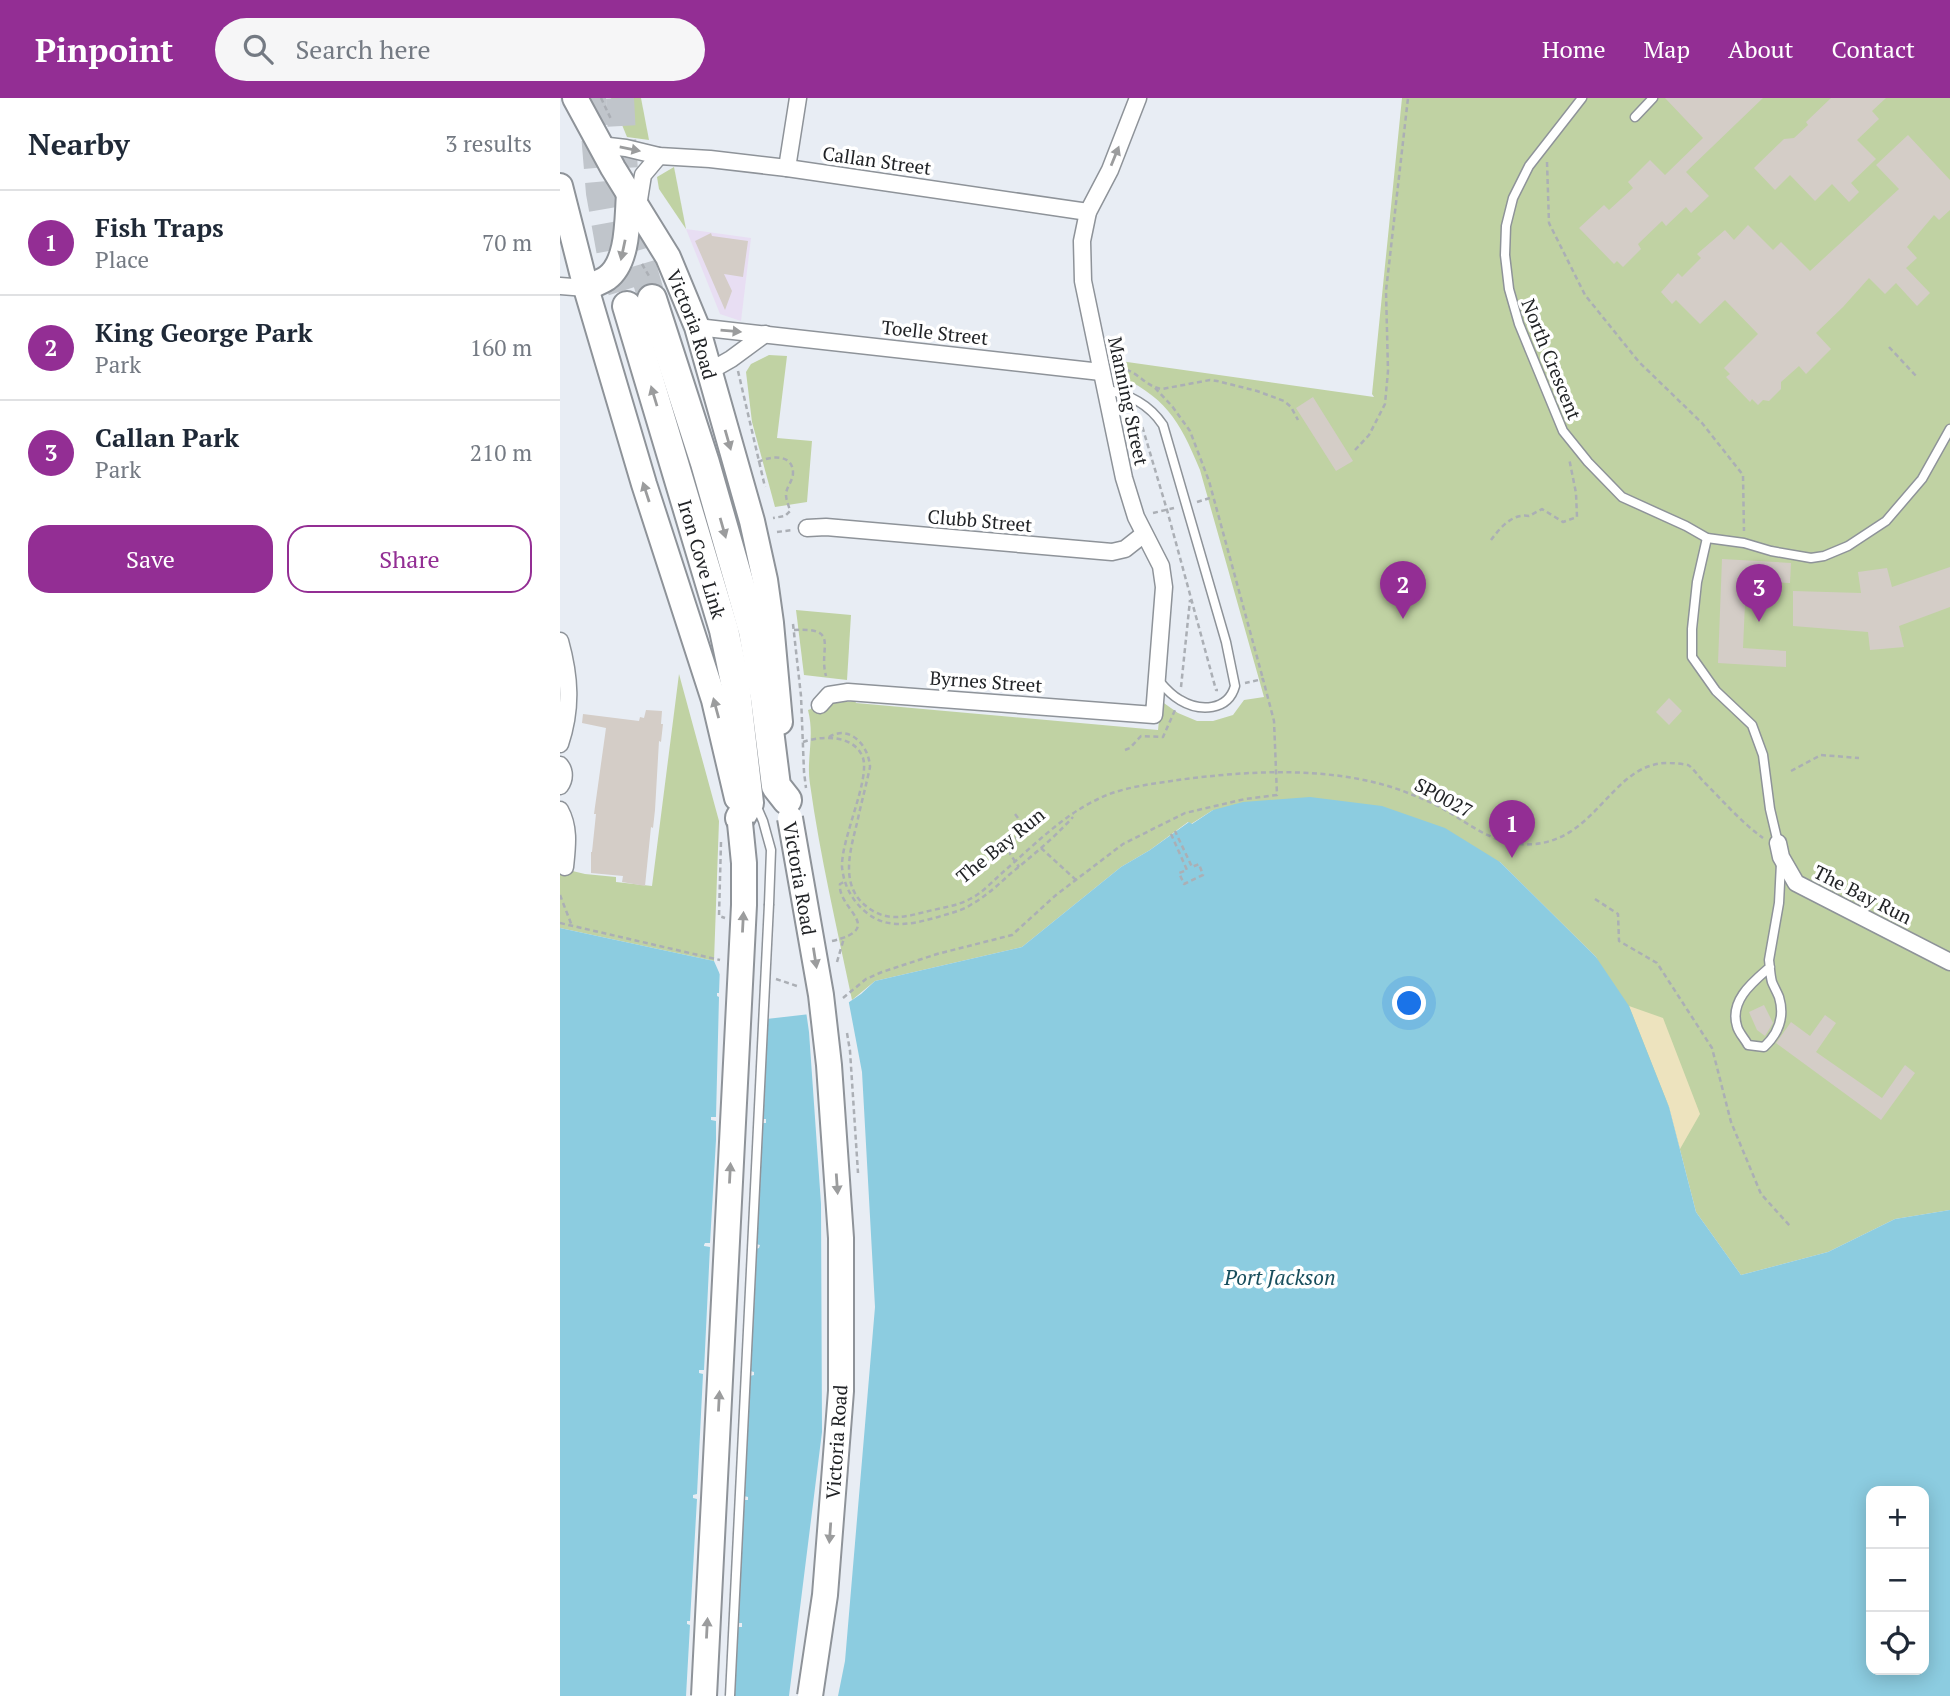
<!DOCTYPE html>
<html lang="en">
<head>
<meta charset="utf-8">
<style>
	:root { --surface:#fff; --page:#f6f6f7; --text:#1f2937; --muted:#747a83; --line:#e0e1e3; --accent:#932e94 }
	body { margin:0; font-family:"PT Serif",serif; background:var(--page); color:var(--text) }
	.controls { position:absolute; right:21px; bottom:21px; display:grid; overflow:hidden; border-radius:14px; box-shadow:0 4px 18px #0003 }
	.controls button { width:63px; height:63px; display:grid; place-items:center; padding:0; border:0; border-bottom:2px solid var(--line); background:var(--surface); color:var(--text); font:35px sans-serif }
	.you { position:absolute; left:850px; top:906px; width:24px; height:24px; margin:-18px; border:5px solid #fff; border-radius:50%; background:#1a73e8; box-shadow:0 0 0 10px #1a73e833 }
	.badge { display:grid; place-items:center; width:46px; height:46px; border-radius:50%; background:var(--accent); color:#fff; font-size:23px; font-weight:700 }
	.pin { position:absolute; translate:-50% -58px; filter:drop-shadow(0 2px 4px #0008) }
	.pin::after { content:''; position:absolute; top:37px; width:24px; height:21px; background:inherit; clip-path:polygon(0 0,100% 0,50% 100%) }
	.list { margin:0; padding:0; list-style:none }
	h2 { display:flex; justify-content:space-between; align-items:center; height:91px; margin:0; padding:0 28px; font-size:30px }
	h2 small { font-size:23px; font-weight:400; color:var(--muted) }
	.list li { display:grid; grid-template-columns:46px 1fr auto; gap:21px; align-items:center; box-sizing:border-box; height:105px; padding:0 28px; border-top:2px solid var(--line) }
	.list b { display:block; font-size:26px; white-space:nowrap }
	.list p { margin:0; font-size:23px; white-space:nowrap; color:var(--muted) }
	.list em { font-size:23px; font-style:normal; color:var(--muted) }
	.actions { display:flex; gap:14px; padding:21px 28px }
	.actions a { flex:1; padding:16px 0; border:2px solid var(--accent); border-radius:21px; text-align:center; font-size:24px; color:var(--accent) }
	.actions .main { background:var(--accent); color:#fff }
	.icon { flex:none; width:38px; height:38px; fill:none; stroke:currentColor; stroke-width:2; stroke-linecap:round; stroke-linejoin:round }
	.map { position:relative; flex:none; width:1390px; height:1598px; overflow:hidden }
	header { display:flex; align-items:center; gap:42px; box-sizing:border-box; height:98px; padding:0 35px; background:var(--accent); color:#fff }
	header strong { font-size:33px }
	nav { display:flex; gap:38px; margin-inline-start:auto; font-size:24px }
	.search { width:490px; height:63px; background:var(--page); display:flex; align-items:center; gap:18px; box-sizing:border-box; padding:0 24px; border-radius:38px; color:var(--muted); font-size:26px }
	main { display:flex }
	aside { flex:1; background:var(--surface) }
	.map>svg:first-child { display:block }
</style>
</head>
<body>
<header>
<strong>Pinpoint</strong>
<div class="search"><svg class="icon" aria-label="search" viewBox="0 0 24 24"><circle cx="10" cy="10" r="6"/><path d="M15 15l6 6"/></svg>Search here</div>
<nav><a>Home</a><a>Map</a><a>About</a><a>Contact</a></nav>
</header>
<main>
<aside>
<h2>Nearby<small>3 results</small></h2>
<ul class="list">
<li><span class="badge">1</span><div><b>Fish Traps</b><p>Place</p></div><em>70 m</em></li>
<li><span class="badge">2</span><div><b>King George Park</b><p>Park</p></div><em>160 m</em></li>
<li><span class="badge">3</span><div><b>Callan Park</b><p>Park</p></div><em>210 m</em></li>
</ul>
<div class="actions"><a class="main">Save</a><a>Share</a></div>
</aside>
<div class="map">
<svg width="1390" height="1598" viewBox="0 0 1390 1598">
	<rect width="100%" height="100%" fill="#e8edf4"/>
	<path fill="#e8def3" d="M126,131L191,140L181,223L160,216Z"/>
	<g fill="#c0d2a3">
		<path d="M51,0H81L89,42L67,39Z"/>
		<path d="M842,0H1390V1112L1335,1121L1268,1154L1181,1177L1136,1114L1109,1009L1036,859L940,764L653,712L631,726L628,724L590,752L561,769L462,849L315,883L292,902C277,830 260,758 250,686C246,659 255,640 248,612L251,611V607L295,603L296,605L598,632L601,603L618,615L637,623H653L673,617L684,602L704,599L640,372C619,321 605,298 553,275V262L814,299L812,296Z"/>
		<path d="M114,69L126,131L99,91L97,79Z"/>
		<path d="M209,257L227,258L217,340L252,343L247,404L215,409L192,324L186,274L191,266Z"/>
		<path d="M236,512L291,517L287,582L244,577Z"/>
		<path d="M119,576L159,723L154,863L0,830V770L25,776L56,779V784L92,788Z"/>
	</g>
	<path fill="#ede3be" d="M1069,908L1103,920L1140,1016L1120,1051L1109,1009Z"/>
	<path fill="#8ccce0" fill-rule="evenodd" d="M750,699L822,708L885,730L940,764L1036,859L1069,908L1109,1009L1136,1114L1181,1177L1268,1154L1335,1121L1390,1112V1598H0V830L154,863L181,924L276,913L301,896L315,883L462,849L561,769L590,752L629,724L632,726L653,712L683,704ZM1311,1393H1364V1572H1311Z"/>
	<g fill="#e8edf4">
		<path d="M160,868L182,920L208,917L202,1021H206V1025H202L196,1146L200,1147L199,1150L196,1151L190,1273L194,1274V1277L190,1278L184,1398L188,1399V1402H184L178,1525H182V1529H178L174,1598H126L130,1527L127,1526V1523H130L137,1401L133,1400V1397L137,1396L143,1276L139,1275V1272H144L150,1149L144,1148V1147L145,1145H150L156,1042V1023L151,1022V1019H156L159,899L157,898V895H159Z"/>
		<path d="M288,900L302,974L315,1209L285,1563L278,1598H229L262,1334L261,1106L249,934L246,913L275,910Z"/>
	</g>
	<g fill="#d4cdc7">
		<path d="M1105,0H1203L1126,74L1149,98L1131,115L1126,109L1106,128L1102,123L1078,146L1081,151L1063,169L1057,163L1054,166L1019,130L1044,107L1049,112L1073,90L1068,84L1090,62L1105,77L1143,40Z"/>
		<path d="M1271,0H1326L1312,13L1319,21L1297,42L1316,61L1291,85L1299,94L1289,104L1272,86L1255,103L1230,77L1215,92L1194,70L1224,41L1234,40L1248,27L1246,24Z"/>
		<path d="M1348,37L1390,82V112L1379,122L1374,117L1347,149L1357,160L1346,170L1370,195L1357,208L1336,185L1325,196L1309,180L1283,209L1256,235L1271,251L1246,276L1239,268L1221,284V291L1209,303L1203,302L1198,307L1192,301L1190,304L1166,279L1170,276L1164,270L1198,236L1165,202L1140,226L1116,202L1112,206L1101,194L1118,175L1122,179L1141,160L1137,156L1165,132L1174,142L1188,127L1213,152L1221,144L1250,173L1339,91L1316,67Z"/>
		<path d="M151,135L152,138L188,143L183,179L164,176L172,193L165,212L135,143Z"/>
		<path d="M753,299L793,363L776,373L736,310Z"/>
		<path d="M1162,461L1231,465L1230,485L1186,483L1183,550L1226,553V569L1158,565Z"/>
		<path d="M1390,469V509L1339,528L1344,549L1310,552L1308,534L1233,528V493L1301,495L1298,474L1327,470L1332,489Z"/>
		<path d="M1109,600L1122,613L1109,627L1096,614Z"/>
		<path d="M86,612L102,613L101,626H103L101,644L99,643L95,712L93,730L91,729L85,788L62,784L63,778L31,775V754H32L36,716H34L46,630L22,625L23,616L79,623L80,619L84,620Z"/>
		<path d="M1204,907L1213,925L1205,938L1197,932L1189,914Z"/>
		<path d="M1265,917L1276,925L1256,954L1322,1000L1345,967L1355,975L1321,1022L1216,945L1231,924L1250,938Z"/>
	</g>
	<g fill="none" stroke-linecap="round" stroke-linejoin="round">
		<g stroke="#c0c5cb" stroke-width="28" stroke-dasharray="28 14" stroke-linecap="butt">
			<path d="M32,0L40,95L52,162L67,208"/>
			<path d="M60,0L64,75L74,140L92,201"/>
		</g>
		<g stroke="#8e9399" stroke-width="11">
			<g id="service">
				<path d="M1022,0L969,68L953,100L946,128L945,157L949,191L959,226L1003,333L1028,364L1062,399L1126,428L1147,440L1184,445L1211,453L1251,460L1264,458L1288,448L1326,423L1362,381L1390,331"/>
				<path d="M1075,19L1093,0"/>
				<path d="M545,291C570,297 589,306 603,327L666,544L675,588C668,613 640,614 620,602C611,597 605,590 599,583"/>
				<path d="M1147,440L1137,484L1132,531V559L1156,593L1192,627L1203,657L1210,711L1218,745"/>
				<path d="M196,707L203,723L211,752L209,806"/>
				<path d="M1210,869C1194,883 1169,902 1177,928C1178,934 1185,941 1188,947L1204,949C1219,935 1225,919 1219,899C1217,894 1214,889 1212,884C1210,877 1210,869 1209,862L1219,805L1221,765"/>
			</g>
		</g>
		<g stroke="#8e9399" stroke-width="19">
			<g id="minor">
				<path d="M40,47L66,50L99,58L150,61L227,70L528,114"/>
				<path d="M227,70L238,0"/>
				<path d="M78,108L83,77L99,58"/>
				<path d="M0,188L26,190"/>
				<path d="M137,229L541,274"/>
				<path d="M150,273L171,261L205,236"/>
				<path d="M247,430L266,429L552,454L565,451L584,436"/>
				<path d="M0,543C10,579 12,610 0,646"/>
				<path d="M260,607L269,597L288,594L594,617L604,489L601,468L576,419L564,380L523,183L522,143L528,114L550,72L578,0"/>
				<path d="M0,667C5,673 5,681 0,688"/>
				<path d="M0,712C10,730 7,749 5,769"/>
				<path d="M1218,745L1221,759L1236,785L1390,864"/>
			</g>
		</g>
		<g stroke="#8e9399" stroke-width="28">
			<g id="trunk">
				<path id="s1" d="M15,0L53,70L108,159L137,229L192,423L205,482L211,525L220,624"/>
				<path d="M0,88L26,190L84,386L154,602L177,700"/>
				<path d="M26,190C33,187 41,184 47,180C69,164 67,121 69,96"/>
			</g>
		</g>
		<g stroke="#8e9399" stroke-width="32">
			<g id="motorway">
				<path d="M92,201L145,365L193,533L205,600L216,688L227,702"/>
				<path id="s2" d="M67,208L164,532L175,584L189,705L180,720"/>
			</g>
		</g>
		<g stroke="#abafb5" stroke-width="2.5" stroke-dasharray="5 3.5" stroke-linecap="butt">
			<path d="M41,0L51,21"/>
			<path d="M987,64L989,125L1025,197L1079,264L1142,325L1183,377L1184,433"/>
			<path d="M82,166L89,178"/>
			<path d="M1329,249L1357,279"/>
			<path d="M558,270C577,271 585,289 602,291L650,282L657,283L697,293L724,303L731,309L738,322"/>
			<path d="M178,273L205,389"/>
			<path d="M595,290L612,308L630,333L649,383L703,581"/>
			<path d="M580,321L607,412L656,592H658"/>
			<path d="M795,352L809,337L825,306L828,273L826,193L848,0"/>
			<path d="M198,364C210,358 233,355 233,375C233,383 226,389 226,397C226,402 229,408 230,413L225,418L213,420"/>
			<path d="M637,404L653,399"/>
			<path d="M593,415L614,410"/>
			<path d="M217,434L233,432"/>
			<path d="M931,442C940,430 952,415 969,418L982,411L1003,424L1017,419L1016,395L1009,360"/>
			<path d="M233,526L241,598L244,674L246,690"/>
			<path d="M234,532C281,529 258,550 266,578"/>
			<path d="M621,589L630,502"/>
			<path d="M269,639C290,626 309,648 310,669C306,688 301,706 297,725C289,757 278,794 315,814C332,823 348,818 365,814C380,810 397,808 410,801C422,795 432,784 442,775C472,749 502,718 538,701C562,689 592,686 618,682C692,672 782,667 853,697C863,701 875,706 885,712C908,725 929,743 958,746C1037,753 1048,663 1110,665C1114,665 1124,666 1128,667C1133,670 1139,679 1144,684C1163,703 1181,724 1203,740"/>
			<path d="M243,644C263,637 295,637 303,660C310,682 281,741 282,769C284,788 292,803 307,815C328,832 353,826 378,819C390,815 402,813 412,806C426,798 438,787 450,776C472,758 494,740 513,719"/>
			<path d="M565,652L570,650L581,638L603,639L615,612"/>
			<path d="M1231,673L1261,657L1299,660"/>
			<path d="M455,716L464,728L452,747L450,756L459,769"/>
			<path d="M611,736L627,772L619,775L624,786L643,777L639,766L632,769L615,733"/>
			<path d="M161,744L159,818L165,820"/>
			<path d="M481,750L516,782"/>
			<path d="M0,797L12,828"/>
			<path d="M1035,801L1058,816L1059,843L1097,865L1152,950L1171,1024L1201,1096L1230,1128"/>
			<path d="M0,825L160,862"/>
			<path d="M272,843C327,830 277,811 280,786L284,784"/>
			<path d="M277,864L284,840"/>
			<path d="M216,881L240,889"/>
			<path d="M283,900L306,881L322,874L377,856L452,837L496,797L563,746L625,715L685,701L717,697L714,623L703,581L685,585"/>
		</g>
		<use href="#service" stroke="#fff" stroke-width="8"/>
		<use href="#minor" stroke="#fff" stroke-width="16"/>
		<use href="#trunk" stroke="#fff" stroke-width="24"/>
		<use href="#motorway" stroke="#fff" stroke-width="28"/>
		<g stroke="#8e9399" stroke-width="11" stroke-linecap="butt">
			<path id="service-bridge" d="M170,1598L209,806"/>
		</g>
		<g stroke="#8e9399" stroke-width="28" stroke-linecap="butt">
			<g id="trunk-bridge">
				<path id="s3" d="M230,720L261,897L269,967L281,1140V1293L265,1497L250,1598"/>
				<path d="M144,1598L184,807V765L180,725"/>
			</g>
		</g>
		<path stroke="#abafb5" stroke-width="2.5" stroke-dasharray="5 3.5" stroke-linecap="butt" d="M287,935L290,953L298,1075"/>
		<use href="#service-bridge" stroke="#fff" stroke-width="8"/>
		<use href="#trunk-bridge" stroke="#fff" stroke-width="24"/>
	</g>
	<defs><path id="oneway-solid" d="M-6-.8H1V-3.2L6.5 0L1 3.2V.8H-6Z" transform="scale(1.75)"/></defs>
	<g fill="#9b9c9d">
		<use href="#oneway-solid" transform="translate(70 51) rotate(11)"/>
		<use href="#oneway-solid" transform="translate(555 58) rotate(-68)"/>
		<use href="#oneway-solid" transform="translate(63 152) rotate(102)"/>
		<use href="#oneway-solid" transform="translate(171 233) rotate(5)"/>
		<use href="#oneway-solid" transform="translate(94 298) rotate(-107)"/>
		<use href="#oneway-solid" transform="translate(168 342) rotate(74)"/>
		<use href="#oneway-solid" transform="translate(86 394) rotate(-108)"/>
		<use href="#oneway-solid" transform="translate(163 430) rotate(74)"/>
		<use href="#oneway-solid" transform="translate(156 610) rotate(-105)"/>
		<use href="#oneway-solid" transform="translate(183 824) rotate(-87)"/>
		<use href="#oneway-solid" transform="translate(255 860) rotate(81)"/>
		<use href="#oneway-solid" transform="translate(170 1075) rotate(-87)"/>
		<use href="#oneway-solid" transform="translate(277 1086) rotate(86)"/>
		<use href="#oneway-solid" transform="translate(159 1303) rotate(-87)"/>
		<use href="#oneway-solid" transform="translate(270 1435) rotate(94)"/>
		<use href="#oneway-solid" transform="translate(147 1530) rotate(-87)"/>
	</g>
	<g text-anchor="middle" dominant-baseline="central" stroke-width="7" stroke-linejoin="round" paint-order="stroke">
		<g font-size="19" fill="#212326" stroke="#fff">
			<text transform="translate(317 62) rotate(8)">Callan Street</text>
			<text stroke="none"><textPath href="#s1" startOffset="256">Victoria Road</textPath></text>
			<text transform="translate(375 234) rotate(6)">Toelle Street</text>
			<text transform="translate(992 261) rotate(68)">North Crescent</text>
			<text transform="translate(569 303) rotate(78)">Manning Street</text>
			<text transform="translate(420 422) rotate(5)">Clubb Street</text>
			<text stroke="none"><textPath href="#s2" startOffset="264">Iron Cove Link</textPath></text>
			<text transform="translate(426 583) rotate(4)">Byrnes Street</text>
			<text transform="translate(884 699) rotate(28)">SP0027</text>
			<text transform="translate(440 747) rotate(-39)">The Bay Run</text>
			<text stroke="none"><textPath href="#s3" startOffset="61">Victoria Road</textPath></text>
			<text transform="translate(1303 796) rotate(27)">The Bay Run</text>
			<text transform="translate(276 1344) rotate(-86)">Victoria Road</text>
		</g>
		<g font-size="21" font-style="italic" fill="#184e5d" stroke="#fff">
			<text x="720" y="1179">Port Jackson</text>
		</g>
	</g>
</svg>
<div class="controls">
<button>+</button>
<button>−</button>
<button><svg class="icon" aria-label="locate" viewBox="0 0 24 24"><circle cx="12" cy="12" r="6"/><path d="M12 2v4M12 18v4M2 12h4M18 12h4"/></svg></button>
</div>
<div class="you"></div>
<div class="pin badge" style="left:952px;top:760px">1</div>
<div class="pin badge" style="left:843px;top:521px">2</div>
<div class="pin badge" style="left:1199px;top:524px">3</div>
</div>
</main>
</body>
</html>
